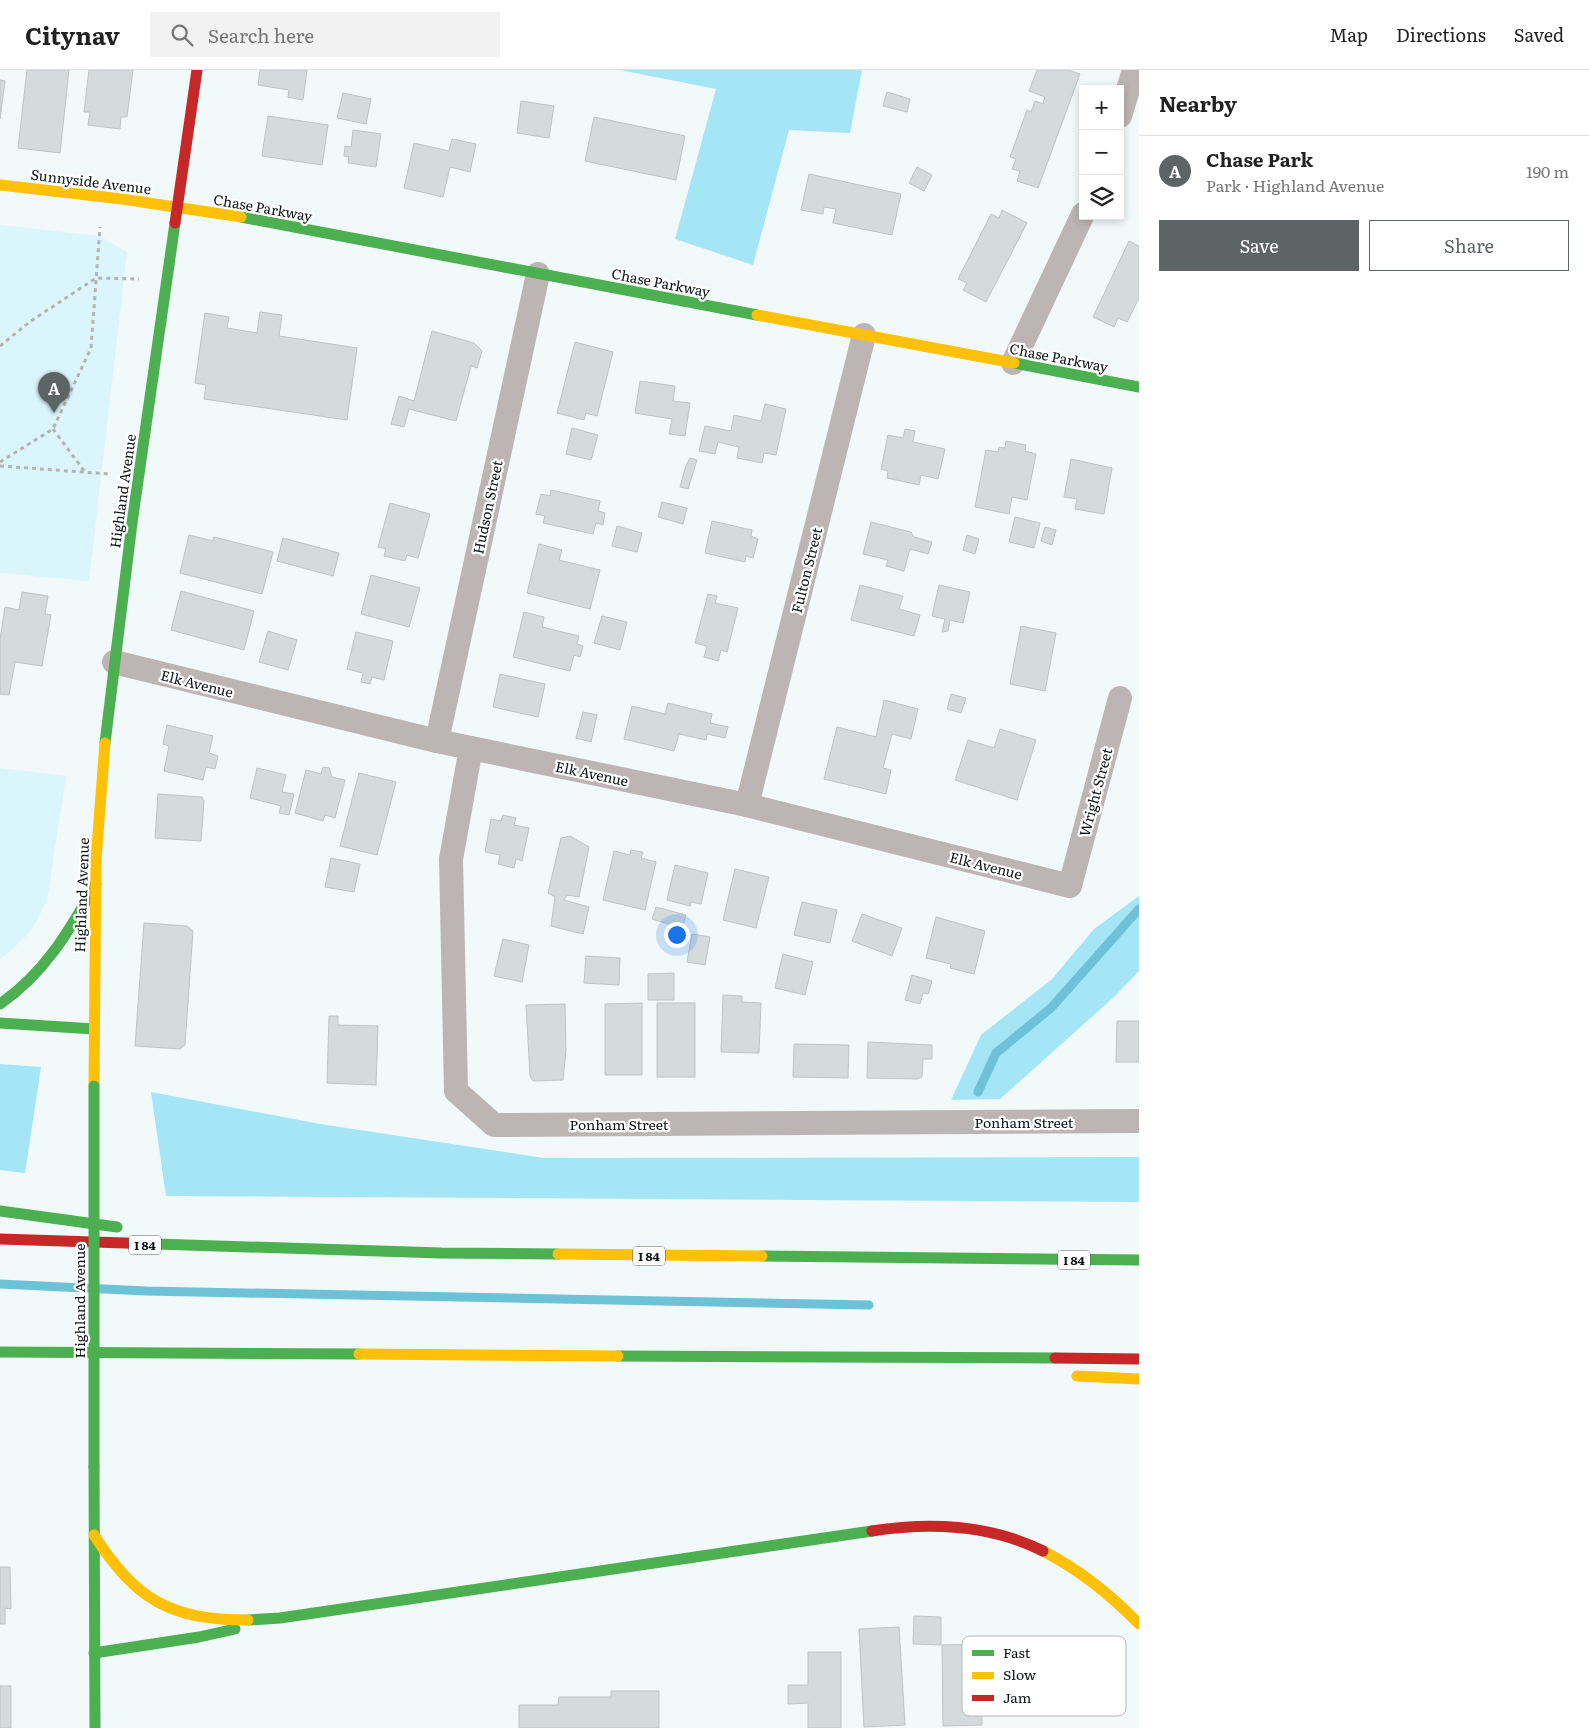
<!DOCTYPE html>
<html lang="en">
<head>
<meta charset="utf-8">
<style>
	:root { --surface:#fff; --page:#f2f2f2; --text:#222; --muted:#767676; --line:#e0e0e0; --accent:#5d6466 }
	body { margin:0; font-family:Literata,serif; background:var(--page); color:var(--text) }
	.controls { position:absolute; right:15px; top:15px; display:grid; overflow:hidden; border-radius:0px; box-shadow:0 2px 8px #0003 }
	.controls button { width:45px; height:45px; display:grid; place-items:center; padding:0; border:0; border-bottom:1px solid var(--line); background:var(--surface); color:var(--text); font:25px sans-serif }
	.you { position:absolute; left:676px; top:864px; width:18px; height:18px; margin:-12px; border:4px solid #fff; border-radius:50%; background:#1a73e8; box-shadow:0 0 0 8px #1a73e833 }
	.badge { display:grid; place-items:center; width:32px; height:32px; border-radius:50%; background:var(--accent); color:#fff; font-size:16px; font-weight:700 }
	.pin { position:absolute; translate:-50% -41px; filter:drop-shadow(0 1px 2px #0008) }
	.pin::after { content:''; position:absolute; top:26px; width:18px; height:15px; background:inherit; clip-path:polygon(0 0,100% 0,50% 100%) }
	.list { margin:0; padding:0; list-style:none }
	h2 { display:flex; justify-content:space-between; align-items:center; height:65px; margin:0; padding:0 20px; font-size:21px }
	h2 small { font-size:16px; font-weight:400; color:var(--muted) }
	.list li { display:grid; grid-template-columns:32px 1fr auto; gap:15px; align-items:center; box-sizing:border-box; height:70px; padding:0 20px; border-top:1px solid var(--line) }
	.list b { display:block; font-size:19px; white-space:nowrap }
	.list p { margin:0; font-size:16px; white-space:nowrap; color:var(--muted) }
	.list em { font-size:16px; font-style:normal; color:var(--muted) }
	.actions { display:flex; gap:10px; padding:15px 20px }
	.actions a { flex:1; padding:11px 0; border:1px solid var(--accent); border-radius:0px; text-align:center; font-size:18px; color:var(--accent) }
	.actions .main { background:var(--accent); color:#fff }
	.icon { flex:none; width:28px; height:28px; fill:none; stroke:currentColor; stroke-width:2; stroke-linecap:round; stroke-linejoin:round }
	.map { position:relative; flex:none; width:1139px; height:1658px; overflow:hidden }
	header { display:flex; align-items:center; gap:30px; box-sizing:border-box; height:70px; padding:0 25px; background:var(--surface); border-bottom:1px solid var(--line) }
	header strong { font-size:24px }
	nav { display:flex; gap:28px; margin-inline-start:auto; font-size:18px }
	.search { width:350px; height:45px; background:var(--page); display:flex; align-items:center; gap:12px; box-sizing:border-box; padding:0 18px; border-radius:0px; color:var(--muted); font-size:19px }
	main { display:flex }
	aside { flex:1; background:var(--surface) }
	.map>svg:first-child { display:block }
</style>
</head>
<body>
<header>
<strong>Citynav</strong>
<div class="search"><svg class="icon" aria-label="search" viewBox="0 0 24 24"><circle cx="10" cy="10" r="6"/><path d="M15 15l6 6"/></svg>Search here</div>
<nav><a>Map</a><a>Directions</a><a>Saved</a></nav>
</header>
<main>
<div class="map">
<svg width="1139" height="1658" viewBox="0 0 1139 1658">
	<rect width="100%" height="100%" fill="#f1f9fb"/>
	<g fill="#dbf5fd">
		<path d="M0,155L99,166L127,182L89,511L0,503Z"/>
		<path d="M0,698L66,706L47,831L31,861L5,886L0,888Z"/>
	</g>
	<g fill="#a5e6f6">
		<path d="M620,0H862L850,63L789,60L753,195L675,169L716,19Z"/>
		<path d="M1139,826V901L1114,927L1000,1029L951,1030L981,965L1052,909L1094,859Z"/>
		<path d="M0,994L41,997L25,1103L0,1100Z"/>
		<path d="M151,1022L320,1054L544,1088L1139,1087V1132L166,1126Z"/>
	</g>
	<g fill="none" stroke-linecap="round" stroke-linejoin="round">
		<g stroke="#6dc2d7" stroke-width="9">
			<path d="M978,1022L996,983L1051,938L1139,839"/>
			<path d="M0,1214L146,1221L869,1235"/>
		</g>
	</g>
	<g fill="#d4dbdd" stroke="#bdc4c5">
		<path d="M27,0H69L60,83L18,78Z"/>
		<path d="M89,0H133L127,47H121L120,59L88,55L90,42H84Z"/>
		<path d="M260,0H307L303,30L288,27L289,20L258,15Z"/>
		<path d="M1037,0H1068L1080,4L1038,118L1017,111L1020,101L1012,99L1016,89L1010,87L1027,40L1031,42L1035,31L1043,34L1045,27L1029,21Z"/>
		<path d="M0,10L5,11L0,49Z"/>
		<path d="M887,22L910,29L907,42L883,36Z"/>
		<path d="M343,23L371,29L366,54L337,48Z"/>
		<path d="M521,31L554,36L549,68L517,63Z"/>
		<path d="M268,46L328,55L322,95L262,86Z"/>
		<path d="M594,47L685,66L676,110L585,91Z"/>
		<path d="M353,60L381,64L376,97L348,93L349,87L344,86L345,76L351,77Z"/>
		<path d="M452,69L476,74L470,102L450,97L443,127L404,118L414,73L449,81Z"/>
		<path d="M917,97L932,105L924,121L909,113Z"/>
		<path d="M809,104L901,124L892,165L833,153L836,139L824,137L823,144L801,140Z"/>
		<path d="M1002,140L1027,153L986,232L963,220L967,213L958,209L991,144L999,148Z"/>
		<path d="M1129,171L1139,176V228L1127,252L1118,248L1114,257L1093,247Z"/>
		<path d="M260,242L282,245L279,266L357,278L347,350L204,329L206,315L195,313L205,243L229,247L227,258L257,263Z"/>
		<path d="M432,261L474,273L482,281L477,298L471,296L456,351L409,339L404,357L391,354L399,326L414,331Z"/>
		<path d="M575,272L613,282L597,346L586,343L584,350L557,343Z"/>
		<path d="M640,311L675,316L673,331L690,333L685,366L669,364L672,349L635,343Z"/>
		<path d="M765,334L786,339L776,385L764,383L762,393L737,388L739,377L718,372L715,384L699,381L705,356L731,361L734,345L761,351Z"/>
		<path d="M572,358L598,365L591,390L566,384Z"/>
		<path d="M905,359L915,361L913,372L945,379L938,409L921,405L919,415L887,408L888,401L881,399L888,365L903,368Z"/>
		<path d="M1006,371L1026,375L1025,381L1036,384L1027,430L1012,427L1009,444L975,437L986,380L998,382L999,377L1005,378Z"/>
		<path d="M690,388L697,390L688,419L680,417L686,395Z"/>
		<path d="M1071,389L1112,398L1104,444L1075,439L1077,429L1064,427Z"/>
		<path d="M551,420L600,431L598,441L605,443L603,455L596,453L593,464L543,453L545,446L536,444L541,424L550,426Z"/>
		<path d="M662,432L687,438L683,454L658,447Z"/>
		<path d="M390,433L430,444L418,488L407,485L405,491L384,486L386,479L378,477Z"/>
		<path d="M1015,447L1040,453L1034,478L1009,472Z"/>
		<path d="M712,451L752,460L751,466L758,469L753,488L746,486L745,492L705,483Z"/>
		<path d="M871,452L911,462L914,467L932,472L928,484L910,479L904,501L886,496L888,490L863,484Z"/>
		<path d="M617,456L642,463L637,482L612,476Z"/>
		<path d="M1045,457L1056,460L1052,475L1041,471Z"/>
		<path d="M189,465L213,471L214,467L273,482L262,524L180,503Z"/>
		<path d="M967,465L979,469L975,484L963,480Z"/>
		<path d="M283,468L339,483L333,506L277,491Z"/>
		<path d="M539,474L562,480L559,490L600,500L590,539L527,523Z"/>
		<path d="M371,505L420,518L409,557L361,544Z"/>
		<path d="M860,515L903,526L899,539L920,545L914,566L851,550Z"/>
		<path d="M939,515L970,522L963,553L950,550L948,561L942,562L945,549L932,546Z"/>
		<path d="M181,521L254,541L244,580L171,560Z"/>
		<path d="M22,522L48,526L45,544L51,545L42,596L15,592L9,625L0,624V569L5,537L19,540Z"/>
		<path d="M708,524L717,526L715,533L738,538L727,582L721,580L718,591L704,587L707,576L695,573Z"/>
		<path d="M524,542L544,547L542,557L579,566L577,574L583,576L580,587L574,585L570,601L513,587Z"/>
		<path d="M602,546L627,552L620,580L594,573Z"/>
		<path d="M1021,556L1056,563L1045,621L1010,614Z"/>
		<path d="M268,561L297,570L288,600L259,592Z"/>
		<path d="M356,562L393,571L384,610L372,607L370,614L361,612L363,603L347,599Z"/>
		<path d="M500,604L545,614L538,647L493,637Z"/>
		<path d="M951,624L966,628L961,643L947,639Z"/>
		<path d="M884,630L918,639L911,669L892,664L883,698L891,700L886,724L824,709L837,657L876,667Z"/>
		<path d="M668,633L712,644L710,653L728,657L725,668L707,664L706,670L679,664L674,681L624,669L632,636L665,644Z"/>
		<path d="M583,642L597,645L591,672L576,668Z"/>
		<path d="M167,655L213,666L209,683L218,686L215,699L206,697L203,710L164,701L169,676L163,674Z"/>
		<path d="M1000,659L1036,670L1017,730L955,710L968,670L994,678Z"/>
		<path d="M323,697L329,698L332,707L345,710L335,748L325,745L323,751L295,743L306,700L321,704Z"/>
		<path d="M257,698L286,705L282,722L294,724L289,745L279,743L281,736L250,728Z"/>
		<path d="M359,703L396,712L377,785L340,776Z"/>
		<path d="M158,724L202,727L204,731L201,771L155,768Z"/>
		<path d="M503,745L516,748L514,755L529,758L522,791L516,789L514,798L498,794L500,785L485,782L491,749L501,751Z"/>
		<path d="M570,766L589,777L579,827L567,825L564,830L589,837L583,864L551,856L555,827L548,823L561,768Z"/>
		<path d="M631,780L643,782L641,788L656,792L645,840L603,830L614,781L630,785Z"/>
		<path d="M331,788L360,794L354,822L325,817Z"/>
		<path d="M675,795L708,803L701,834L691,832L690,836L667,830Z"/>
		<path d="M735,799L769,807L756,858L723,850Z"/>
		<path d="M802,832L837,840L830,873L794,865Z"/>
		<path d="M656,837L686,845L682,858L652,849Z"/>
		<path d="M862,844L902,858L892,886L852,871Z"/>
		<path d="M936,847L985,861L974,904L950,898L951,894L926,888Z"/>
		<path d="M144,853L187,856L193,861L185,975L180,979L135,976Z"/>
		<path d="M692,864L710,867L705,895L687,892Z"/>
		<path d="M503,869L529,875L522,912L494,906Z"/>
		<path d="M783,884L813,892L805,925L775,918Z"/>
		<path d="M586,886L620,888L619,915L584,913Z"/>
		<path d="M674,903V930H648V904Z"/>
		<path d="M912,905L932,911L928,924L923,923L920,934L905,930Z"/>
		<path d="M723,925L742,926V932L761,933L759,983L721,982Z"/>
		<path d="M642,933V1005H605V934Z"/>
		<rect x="657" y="933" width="38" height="74"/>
		<path d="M565,934L566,980L563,1010L533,1011L530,1006L526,935Z"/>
		<path d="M329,946H338V955L378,956L376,1015L327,1013Z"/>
		<path d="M1117,951H1139V992H1116Z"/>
		<path d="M868,972L932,975V989H923L922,1007L918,1009L867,1008Z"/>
		<path d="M794,974L849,975L848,1008L793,1007Z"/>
		<path d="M0,1497H10L11,1539L5,1538V1554H0Z"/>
		<path d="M914,1546L941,1547V1575L913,1574Z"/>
		<path d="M899,1557L905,1655L864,1657L859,1559Z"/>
		<path d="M981,1574L982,1655L943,1656L942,1575Z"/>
		<path d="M808,1582H841V1658H808V1633L788,1634V1615H808Z"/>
		<rect x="0" y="1616" width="11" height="42"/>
		<path d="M611,1621H659V1658H519V1635H558L559,1627H611Z"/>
	</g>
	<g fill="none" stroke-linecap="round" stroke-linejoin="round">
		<g stroke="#b6b3b2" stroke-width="3" stroke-dasharray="4 4" stroke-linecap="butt">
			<path d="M0,276L31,251L96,208L139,209"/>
			<path d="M53,359L85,402"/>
			<path d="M0,392L53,359L91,278L100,157"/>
			<path d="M0,396L110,404"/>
		</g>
		<g stroke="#bcb5b3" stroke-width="24">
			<path d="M1120,46L1134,0"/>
			<path d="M1013,293L1083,144"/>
			<path d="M114,592L437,671L747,735L1070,816L1120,628"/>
			<path d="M437,671L538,204"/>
			<path d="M471,678L451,789L456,1021L494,1055L1139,1051"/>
			<path d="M747,735L864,265"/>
		</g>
		<g stroke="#4caf50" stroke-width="11">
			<path d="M241,147L757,245"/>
			<path d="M1014,293L1139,317"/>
			<path d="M105,673L132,453L175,153"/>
			<path d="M0,934C45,903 69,861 96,814"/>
			<path d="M0,953L94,959"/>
			<path d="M0,1141L117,1157"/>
			<path d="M156,1174L441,1183L558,1184"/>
			<path d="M762,1186L1139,1190"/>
			<path d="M0,1282L359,1284"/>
			<path d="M618,1286L1055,1288"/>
			<path d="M94,1397L95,1658"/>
			<path d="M248,1550L280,1548L872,1461"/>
			<path d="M94,1583L199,1567L235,1559"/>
		</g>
		<g stroke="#ffc107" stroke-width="11">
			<path d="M0,115L122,129L241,147"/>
			<path d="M757,245L1014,293"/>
			<path d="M94,1016L96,790L105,673"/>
			<path d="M558,1184L762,1186"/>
			<path d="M359,1284L618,1286"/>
			<path d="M1077,1306L1139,1309"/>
			<path d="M94,1465C136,1530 170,1550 248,1550"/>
			<path d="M1043,1481C1080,1500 1110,1524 1139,1554"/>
		</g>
		<g stroke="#c62828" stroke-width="11">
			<path d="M175,153L197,0"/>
			<path d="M0,1169L156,1174"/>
			<path d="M1055,1288L1139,1289"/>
			<path d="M872,1461C930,1452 989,1454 1043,1481"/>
		</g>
		<path stroke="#4caf50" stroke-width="11" d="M94,1016V1397"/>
	</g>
	<g text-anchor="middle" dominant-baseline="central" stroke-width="4.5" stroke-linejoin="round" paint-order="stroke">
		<g fill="#fff" stroke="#565a5b" stroke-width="1">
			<rect x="129" y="1165.5" width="32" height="19" rx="4"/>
			<rect x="633" y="1176.5" width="32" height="19" rx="4"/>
			<rect x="1058" y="1180.5" width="32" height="19" rx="4"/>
		</g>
		<g font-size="12" font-weight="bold" fill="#0d1315">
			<text x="145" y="1175">I 84</text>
			<text x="649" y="1186">I 84</text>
			<text x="1074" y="1190">I 84</text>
		</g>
		<g font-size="14" fill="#0d1315" stroke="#fff">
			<text transform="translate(91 111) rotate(7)">Sunnyside Avenue</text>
			<text transform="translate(263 137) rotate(10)">Chase Parkway</text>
			<text transform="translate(661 212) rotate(11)">Chase Parkway</text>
			<text transform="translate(1059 287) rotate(11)">Chase Parkway</text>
			<text transform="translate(122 421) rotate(-82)">Highland Avenue</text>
			<text transform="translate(487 437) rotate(-78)">Hudson Street</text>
			<text transform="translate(806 500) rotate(-76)">Fulton Street</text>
			<text transform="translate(197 613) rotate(14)">Elk Avenue</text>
			<text transform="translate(592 703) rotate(12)">Elk Avenue</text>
			<text transform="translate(1095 722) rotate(-75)">Wright Street</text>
			<text transform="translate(986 795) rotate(14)">Elk Avenue</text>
			<text transform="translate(81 825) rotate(-88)">Highland Avenue</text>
			<text x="1024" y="1052">Ponham Street</text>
			<text x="619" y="1054">Ponham Street</text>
			<text transform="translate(79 1231) rotate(-90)">Highland Avenue</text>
		</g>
	</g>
	<rect x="962" y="1566" width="164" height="80" rx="8" fill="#fff" stroke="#b6b8b9" stroke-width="1"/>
	<rect x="972" y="1580" width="22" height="6" fill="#4caf50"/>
	<rect x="972" y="1602" width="22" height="7" fill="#ffc107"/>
	<rect x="972" y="1625" width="22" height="6" fill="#c62828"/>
	<g font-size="14" fill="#0d1315">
		<text x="1003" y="1588">Fast</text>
		<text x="1003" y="1610">Slow</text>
		<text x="1003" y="1633">Jam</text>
	</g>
</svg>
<div class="controls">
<button>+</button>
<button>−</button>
<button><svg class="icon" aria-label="layers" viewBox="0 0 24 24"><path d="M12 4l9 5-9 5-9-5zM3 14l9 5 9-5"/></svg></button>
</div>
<div class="you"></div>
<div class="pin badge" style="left:54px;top:343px">A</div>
</div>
<aside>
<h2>Nearby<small></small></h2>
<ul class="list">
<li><span class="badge">A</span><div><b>Chase Park</b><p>Park · Highland Avenue</p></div><em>190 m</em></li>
</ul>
<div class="actions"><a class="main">Save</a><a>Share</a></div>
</aside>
</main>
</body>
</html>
